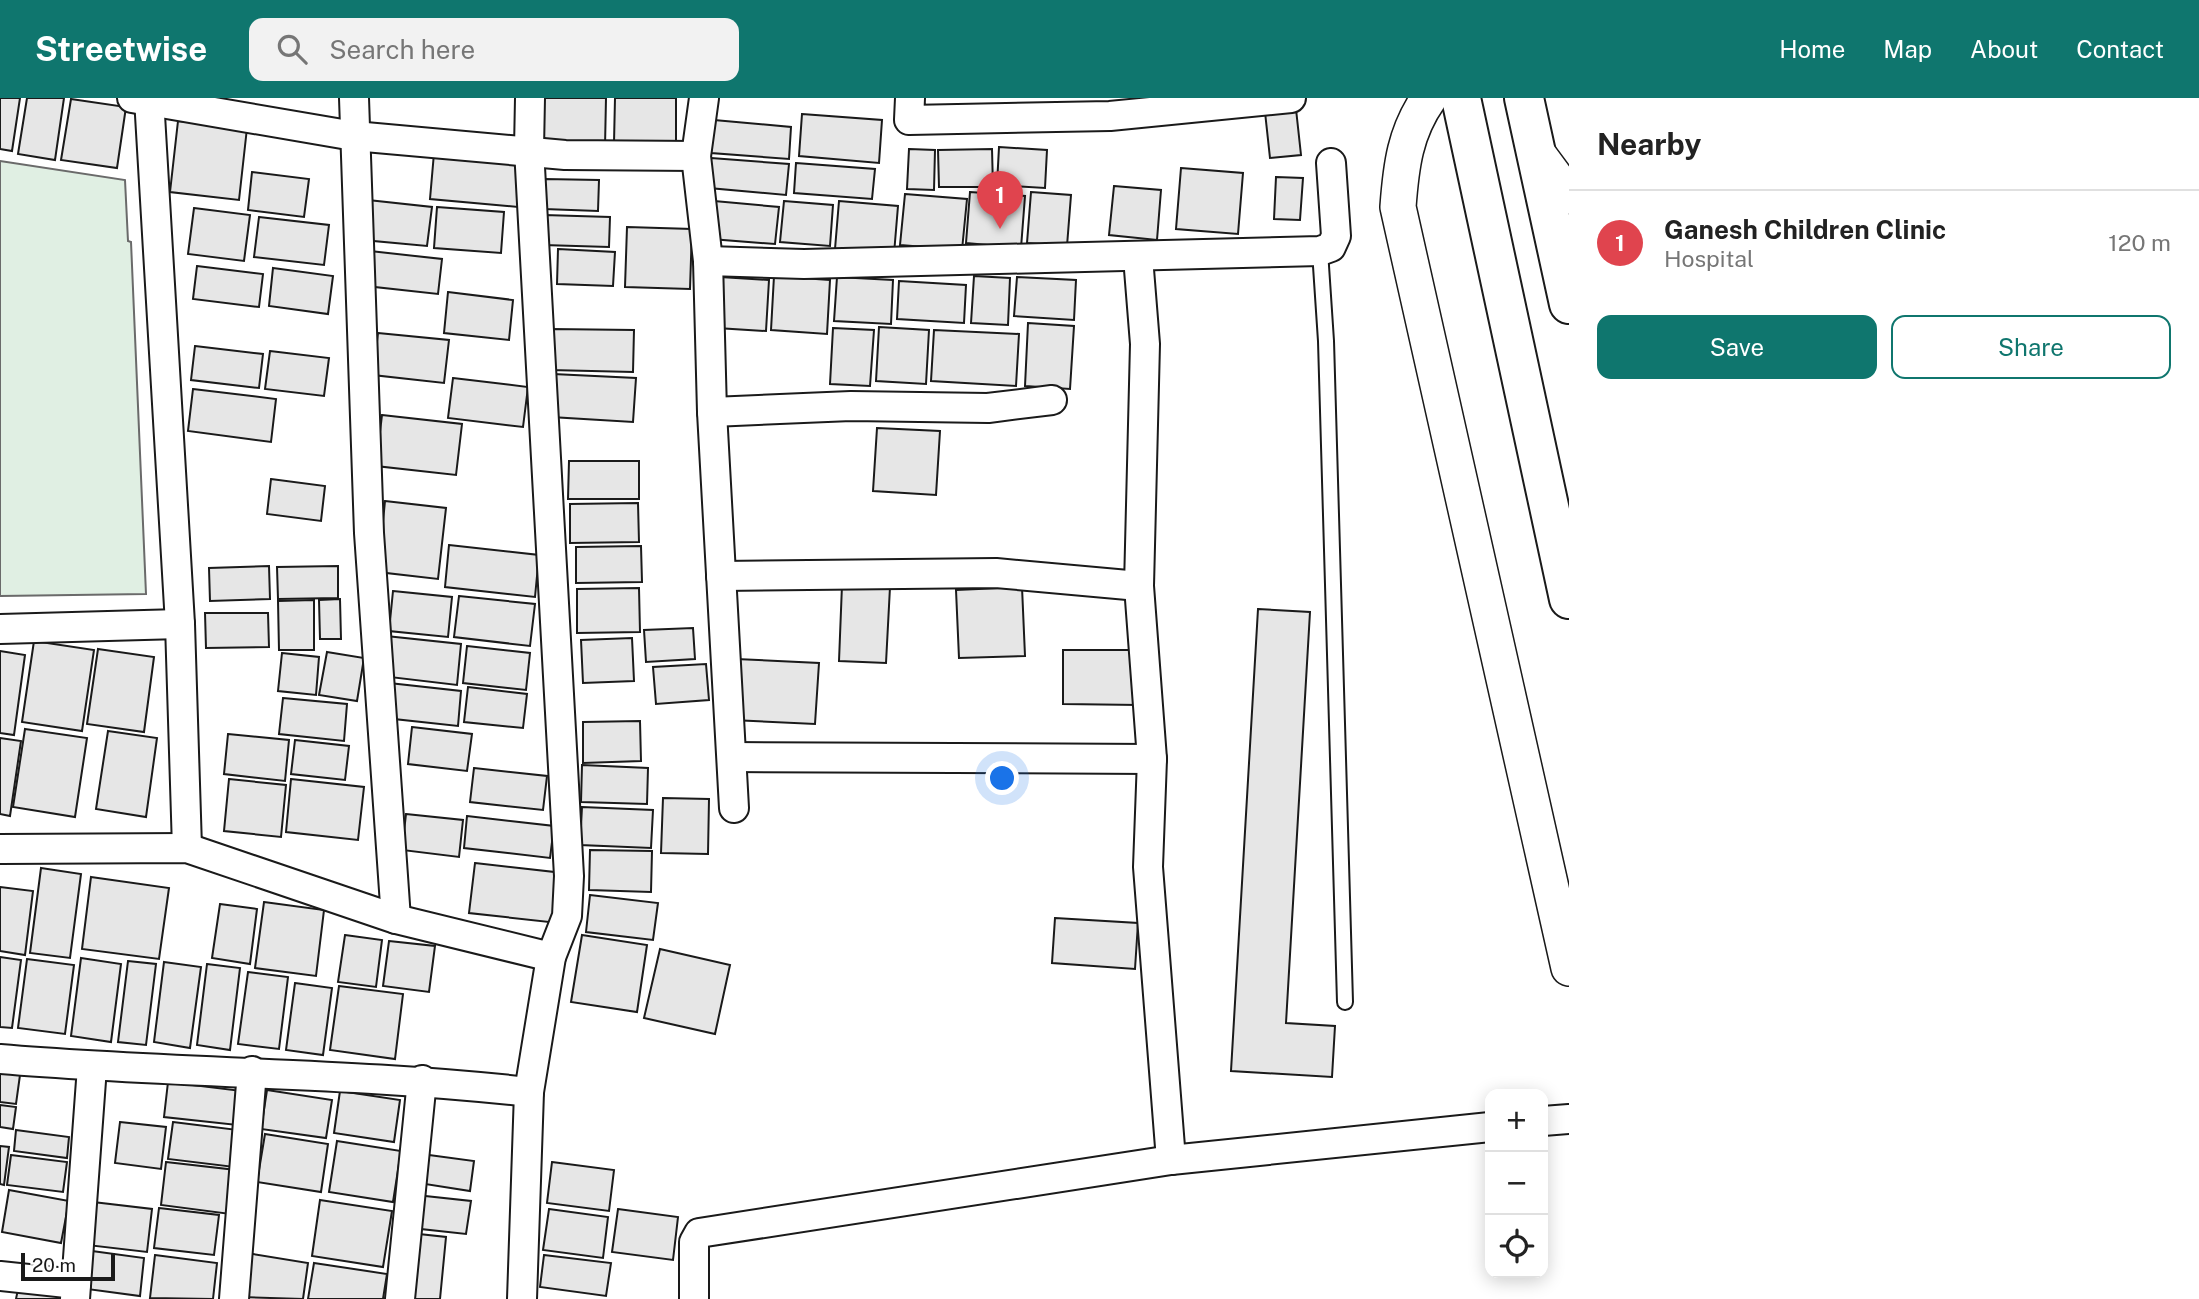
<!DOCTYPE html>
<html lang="en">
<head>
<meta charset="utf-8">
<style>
	:root { --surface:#fff; --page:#f2f2f2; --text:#222; --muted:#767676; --line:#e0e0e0; --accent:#0f766e }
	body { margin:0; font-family:"Public Sans",sans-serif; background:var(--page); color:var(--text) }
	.controls { position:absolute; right:21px; bottom:21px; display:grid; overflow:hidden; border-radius:14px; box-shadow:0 4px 18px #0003 }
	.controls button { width:63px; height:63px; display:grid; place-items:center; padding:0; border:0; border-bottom:2px solid var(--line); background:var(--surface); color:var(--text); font:35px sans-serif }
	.scale { position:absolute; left:21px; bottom:18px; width:94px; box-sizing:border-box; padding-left:7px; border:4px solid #1a1a1a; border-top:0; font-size:19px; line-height:24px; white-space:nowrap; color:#1a1a1a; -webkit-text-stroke:5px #fff; paint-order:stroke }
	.you { position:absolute; left:1003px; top:681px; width:24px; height:24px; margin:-18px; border:5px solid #fff; border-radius:50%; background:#1a73e8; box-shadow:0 0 0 10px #1a73e833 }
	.badge { display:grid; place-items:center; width:46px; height:46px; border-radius:50%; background:var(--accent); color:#fff; font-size:23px; font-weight:700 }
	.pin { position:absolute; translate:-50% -58px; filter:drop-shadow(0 2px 4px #0008) }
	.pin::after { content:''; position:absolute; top:37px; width:24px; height:21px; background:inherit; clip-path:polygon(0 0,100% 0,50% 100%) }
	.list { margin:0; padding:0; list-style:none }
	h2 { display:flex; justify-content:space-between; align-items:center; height:91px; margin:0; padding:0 28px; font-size:30px }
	h2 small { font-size:23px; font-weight:400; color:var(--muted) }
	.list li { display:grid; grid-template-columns:46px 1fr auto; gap:21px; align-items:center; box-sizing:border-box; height:105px; padding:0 28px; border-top:2px solid var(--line) }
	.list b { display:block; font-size:26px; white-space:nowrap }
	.list p { margin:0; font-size:23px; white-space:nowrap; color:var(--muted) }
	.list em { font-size:23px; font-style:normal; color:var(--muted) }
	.actions { display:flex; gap:14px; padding:21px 28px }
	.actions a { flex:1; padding:16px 0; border:2px solid var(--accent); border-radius:14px; text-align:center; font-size:24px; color:var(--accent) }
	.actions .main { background:var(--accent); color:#fff }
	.icon { flex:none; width:38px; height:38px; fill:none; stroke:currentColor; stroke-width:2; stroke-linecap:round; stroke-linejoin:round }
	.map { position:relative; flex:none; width:1569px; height:1201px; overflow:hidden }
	header { display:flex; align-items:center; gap:42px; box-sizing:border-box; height:98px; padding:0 35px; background:var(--accent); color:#fff }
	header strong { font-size:33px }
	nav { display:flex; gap:38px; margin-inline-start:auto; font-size:24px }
	.search { width:490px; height:63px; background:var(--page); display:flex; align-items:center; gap:18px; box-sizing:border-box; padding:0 24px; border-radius:14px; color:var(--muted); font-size:26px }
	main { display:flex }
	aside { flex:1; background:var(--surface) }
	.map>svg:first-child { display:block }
</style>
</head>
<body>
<header>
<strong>Streetwise</strong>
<div class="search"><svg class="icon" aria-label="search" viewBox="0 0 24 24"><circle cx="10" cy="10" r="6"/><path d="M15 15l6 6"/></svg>Search here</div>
<nav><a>Home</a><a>Map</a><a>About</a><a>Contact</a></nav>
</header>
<main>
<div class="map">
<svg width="1569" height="1201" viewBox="0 0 1569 1201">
	<rect width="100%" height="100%" fill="#fff"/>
	<path fill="#e0efe3" stroke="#6a6a6a" stroke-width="2" d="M0,63L125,82L128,143L131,144L146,496L0,498Z"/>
	<g fill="#e6e6e6" stroke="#1a1a1a" stroke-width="2">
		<path d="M0,0H20L12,53L0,51Z"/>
		<path d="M27,0H64L55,62L18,56Z"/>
		<path d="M544,0H606L605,49L543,48Z"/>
		<path d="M615,0H676V45H614Z"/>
		<path d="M71,1L126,9L117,70L61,62Z"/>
		<path d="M1296,11L1301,57L1270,60L1265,14Z"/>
		<path d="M802,16L882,22L879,65L799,58Z"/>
		<path d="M714,22L791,29L789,61L711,55Z"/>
		<path d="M178,23L247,30L239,102L170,94Z"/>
		<path d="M999,49L1047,52L1045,90L997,87Z"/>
		<path d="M909,51L935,52L934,92L907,91Z"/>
		<path d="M992,51L993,89H939L938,52Z"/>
		<path d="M434,55L523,64L518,109L430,101Z"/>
		<path d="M711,60L789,66L786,97L709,90Z"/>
		<path d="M796,65L875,71L872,101L794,95Z"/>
		<path d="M1181,70L1243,75L1238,136L1176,131Z"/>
		<path d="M252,74L309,81L304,119L248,112Z"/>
		<path d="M1276,79L1303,80L1300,122L1274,121Z"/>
		<path d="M544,81L599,82L598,113L544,111Z"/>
		<path d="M1114,88L1161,92L1157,142L1109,137Z"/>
		<path d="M970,94L1025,98L1021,150L966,145Z"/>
		<path d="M1031,94L1071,97L1067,148L1027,145Z"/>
		<path d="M905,96L967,101L962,152L900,147Z"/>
		<path d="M368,102L432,109L427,148L363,142Z"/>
		<path d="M714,103L779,109L775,146L711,141Z"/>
		<path d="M784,103L833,107L830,148L780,144Z"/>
		<path d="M839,103L898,108L894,156L835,151Z"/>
		<path d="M437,109L504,114L501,155L434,150Z"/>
		<path d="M194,110L250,117L244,163L188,156Z"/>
		<path d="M544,117L610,119L609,149L543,147Z"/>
		<path d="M259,119L329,127L324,167L254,159Z"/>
		<path d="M627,129L692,131L690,191L625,189Z"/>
		<path d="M558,151L615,154L613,188L557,186Z"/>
		<path d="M370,153L442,161L438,196L366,188Z"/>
		<path d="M197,168L263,176L259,209L193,201Z"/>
		<path d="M273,170L333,178L328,216L269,208Z"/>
		<path d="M774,178L830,182L827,236L771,232Z"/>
		<path d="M974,178L1010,180L1008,227L971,225Z"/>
		<path d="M720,179L769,182L766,233L717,230Z"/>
		<path d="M837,179L893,182L891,226L834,223Z"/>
		<path d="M1017,179L1076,182L1074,222L1014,218Z"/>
		<path d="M899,183L966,187L964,225L897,221Z"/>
		<path d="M448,194L513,202L509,242L444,235Z"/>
		<path d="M1028,225L1074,228L1070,291L1025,288Z"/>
		<path d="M879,229L929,232L926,286L876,283Z"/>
		<path d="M833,230L874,232L870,288L830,286Z"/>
		<path d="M551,231L634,232L633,274L550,272Z"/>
		<path d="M934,232L1019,236L1016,288L931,283Z"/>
		<path d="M378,235L449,242L444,285L373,277Z"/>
		<path d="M195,248L263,256L259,290L191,282Z"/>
		<path d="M270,253L329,260L324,298L265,291Z"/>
		<path d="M553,276L636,280L633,324L551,319Z"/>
		<path d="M453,280L528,289L523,329L448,320Z"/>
		<path d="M193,291L276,301L271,344L188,333Z"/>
		<path d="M382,317L462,326L456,377L376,368Z"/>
		<path d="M877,330L940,333L936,397L873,393Z"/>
		<path d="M569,363H639V401H568Z"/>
		<path d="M271,381L325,388L321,423L267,416Z"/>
		<path d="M385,403L446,410L438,481L378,474Z"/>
		<path d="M638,405L639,444L570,445V406Z"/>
		<path d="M449,447L539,457L535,499L445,489Z"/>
		<path d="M641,448L642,484L576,485V449Z"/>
		<path d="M269,468L270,501L210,503L209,470Z"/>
		<path d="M338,468V500L278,501L277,469Z"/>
		<path d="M842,487L890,489L886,565L839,563Z"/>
		<path d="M1022,489L1025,558L959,560L956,492Z"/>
		<path d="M639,490L640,534L577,535V491Z"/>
		<path d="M393,493L452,499L448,539L389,533Z"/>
		<path d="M459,498L535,506L530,548L454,539Z"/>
		<path d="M340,501L341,541H320L319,502Z"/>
		<path d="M314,502V552H279L278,503Z"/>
		<path d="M1258,511L1310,514L1286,925L1335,928L1332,979L1231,973Z"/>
		<path d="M205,515H268L269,549L206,550Z"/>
		<path d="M693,530L695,561L646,564L644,532Z"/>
		<path d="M386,538L461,546L457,587L381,578Z"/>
		<path d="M632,540L634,583L583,585L581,542Z"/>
		<path d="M34,543L94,552L82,633L22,624Z"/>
		<path d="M467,548L530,555L526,592L463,585Z"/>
		<path d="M98,551L154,559L144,634L87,626Z"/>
		<path d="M1063,552H1139V607L1063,606Z"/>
		<path d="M0,553L25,557L14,637L0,635Z"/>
		<path d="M327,554L364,560L357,603L319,597Z"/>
		<path d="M282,555L319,559L316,597L278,593Z"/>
		<path d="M736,561L819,565L815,626L732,622Z"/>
		<path d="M706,566L709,602L656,606L653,569Z"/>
		<path d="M389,585L461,593L458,628L385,620Z"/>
		<path d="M468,589L527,596L523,630L464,624Z"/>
		<path d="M283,600L347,606L344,643L279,636Z"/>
		<path d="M640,623L641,663L583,665V624Z"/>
		<path d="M412,629L472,636L467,673L408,666Z"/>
		<path d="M25,631L87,640L75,719L13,709Z"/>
		<path d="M108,633L157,640L146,719L96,711Z"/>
		<path d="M228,636L289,642L285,683L224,676Z"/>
		<path d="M0,640L21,643L10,718L0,716Z"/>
		<path d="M295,642L349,648L345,682L291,676Z"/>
		<path d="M582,667L648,670L647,706L581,704Z"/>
		<path d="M474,670L547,678L543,712L470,704Z"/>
		<path d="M229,681L286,687L281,739L224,733Z"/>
		<path d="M291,681L364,689L358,742L286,734Z"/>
		<path d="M663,700L709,701L708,756L661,755Z"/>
		<path d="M582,709L653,712L651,750L580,747Z"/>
		<path d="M406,716L463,722L459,759L402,752Z"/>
		<path d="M467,718L554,728L550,760L464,750Z"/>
		<path d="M590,752L652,753L651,794L589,792Z"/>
		<path d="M475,765L563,775L558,825L469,815Z"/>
		<path d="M41,770L81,776L70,860L30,855Z"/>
		<path d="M91,779L169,790L159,861L82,851Z"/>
		<path d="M0,789L33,793L25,857L0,853Z"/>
		<path d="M590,797L658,805L653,842L586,834Z"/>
		<path d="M264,804L324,812L316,878L255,870Z"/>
		<path d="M220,806L257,811L250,866L212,860Z"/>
		<path d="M1055,820L1138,825L1135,871L1052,865Z"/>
		<path d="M345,837L382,842L376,889L338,884Z"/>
		<path d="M582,837L647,847L637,914L571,904Z"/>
		<path d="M389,843L435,848L429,894L383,888Z"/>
		<path d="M660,851L730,867L715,936L644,920Z"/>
		<path d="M0,859L21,862L12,930L0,929Z"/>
		<path d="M81,860L121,866L111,944L71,938Z"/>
		<path d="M27,861L74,867L65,936L18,930Z"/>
		<path d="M128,863L156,866L146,947L118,944Z"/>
		<path d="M164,864L201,869L190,950L154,944Z"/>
		<path d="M207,866L240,870L230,952L197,947Z"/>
		<path d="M248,874L288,879L279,951L238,946Z"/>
		<path d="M295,885L332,890L323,957L286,952Z"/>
		<path d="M339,888L403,896L395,961L330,952Z"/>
		<path d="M0,974L20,977L16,1006L0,1004Z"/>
		<path d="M168,984L242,993L237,1027L164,1019Z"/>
		<path d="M267,992L332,1002L326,1040L261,1031Z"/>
		<path d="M340,993L400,1002L394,1044L334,1035Z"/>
		<path d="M0,1007L16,1009L13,1031L0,1029Z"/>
		<path d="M120,1024L166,1029L161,1071L115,1065Z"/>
		<path d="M173,1024L238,1032L234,1069L168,1061Z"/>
		<path d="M16,1032L69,1039L67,1060L14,1053Z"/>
		<path d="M265,1036L328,1046L321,1094L257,1084Z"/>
		<path d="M337,1043L401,1053L393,1104L329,1094Z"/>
		<path d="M0,1048L9,1049L4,1087L0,1086Z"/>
		<path d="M11,1057L67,1064L63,1094L7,1087Z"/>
		<path d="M429,1057L474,1063L470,1093L425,1086Z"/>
		<path d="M166,1064L236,1072L230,1116L161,1107Z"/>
		<path d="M552,1064L614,1072L609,1113L547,1105Z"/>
		<path d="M9,1092L69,1103L61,1145L2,1134Z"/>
		<path d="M416,1097L471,1103L466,1136L412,1130Z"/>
		<path d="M320,1102L392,1113L383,1169L312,1158Z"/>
		<path d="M93,1104L152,1111L147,1154L87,1147Z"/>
		<path d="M159,1110L219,1117L214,1157L154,1150Z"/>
		<path d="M549,1111L608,1119L603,1160L543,1152Z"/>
		<path d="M618,1111L678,1119L673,1162L612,1154Z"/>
		<path d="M419,1136L446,1139L440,1201H413Z"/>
		<path d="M92,1153L144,1160L140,1198L87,1191Z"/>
		<path d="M247,1155L308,1165L303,1201L240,1199Z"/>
		<path d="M155,1157L217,1165L213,1201L150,1200Z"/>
		<path d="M544,1157L611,1165L606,1198L540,1189Z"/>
		<path d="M314,1165L387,1176L383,1201H308Z"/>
		<path d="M18,1191L67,1198L66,1201H16Z"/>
	</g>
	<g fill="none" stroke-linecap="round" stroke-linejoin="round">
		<g stroke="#1a1a1a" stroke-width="18">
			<path id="service" d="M1320,153L1326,243L1345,904"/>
		</g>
		<g stroke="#1a1a1a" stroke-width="32">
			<g id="minor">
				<path d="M132,0L354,38L565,57L696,58"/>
				<path d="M149,0L180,526L187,750"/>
				<path d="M354,0L369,435L396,821"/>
				<path d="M704,0L696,58L708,163L712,314L734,710"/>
				<path d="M910,0L909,22L1110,18L1291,0"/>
				<path d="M1138,159L1145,246L1139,488L1152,661L1148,769L1171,1062"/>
				<path d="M708,163L804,166L1320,153L1331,149L1336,138L1331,65"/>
				<path d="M712,314L851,308L988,310L1052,302"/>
				<path d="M721,478L996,475L1139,488"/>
				<path d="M0,531L180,526"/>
				<path d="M732,659L1152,661"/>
				<path d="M0,751L187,750L396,821L551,859"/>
				<path d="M0,961C176,976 353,974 529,994"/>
				<path d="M1543,1023L1569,1021"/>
				<path d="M0,1178L76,1186"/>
				<path d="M75,1201L92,969"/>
				<path d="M234,1201L252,973"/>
				<path d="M400,1201L422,982"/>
				<path d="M522,1201L529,994L551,859L567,818L569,778L529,51L530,0"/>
				<path d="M694,1201V1144L699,1135L1171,1062L1490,1029"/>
			</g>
		</g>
		<g stroke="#1a1a1a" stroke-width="38">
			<g id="tertiary">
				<path d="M1429,0C1405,34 1401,68 1398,109L1569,870"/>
				<path d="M1535,52L1569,98"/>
			</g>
		</g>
		<g stroke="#1a1a1a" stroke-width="42">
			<g id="trunk">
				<path d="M1461,0L1569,501"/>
				<path d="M1524,0L1569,206"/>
			</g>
		</g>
		<use href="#service" stroke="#fff" stroke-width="14"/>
		<use href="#minor" stroke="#fff" stroke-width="28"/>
		<use href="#tertiary" stroke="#fff" stroke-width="35"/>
		<use href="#trunk" stroke="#fff" stroke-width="38"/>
	</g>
</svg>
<div class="controls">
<button>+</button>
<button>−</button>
<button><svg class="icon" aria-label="locate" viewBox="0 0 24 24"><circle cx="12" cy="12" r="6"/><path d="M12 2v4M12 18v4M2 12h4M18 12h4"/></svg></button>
</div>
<div class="scale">20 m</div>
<div class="you"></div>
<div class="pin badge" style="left:1000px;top:131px;background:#e0444e">1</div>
</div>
<aside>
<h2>Nearby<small></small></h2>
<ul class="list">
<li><span class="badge" style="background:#e0444e">1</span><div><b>Ganesh Children Clinic</b><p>Hospital</p></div><em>120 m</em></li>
</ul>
<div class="actions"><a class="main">Save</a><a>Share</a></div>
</aside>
</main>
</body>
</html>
